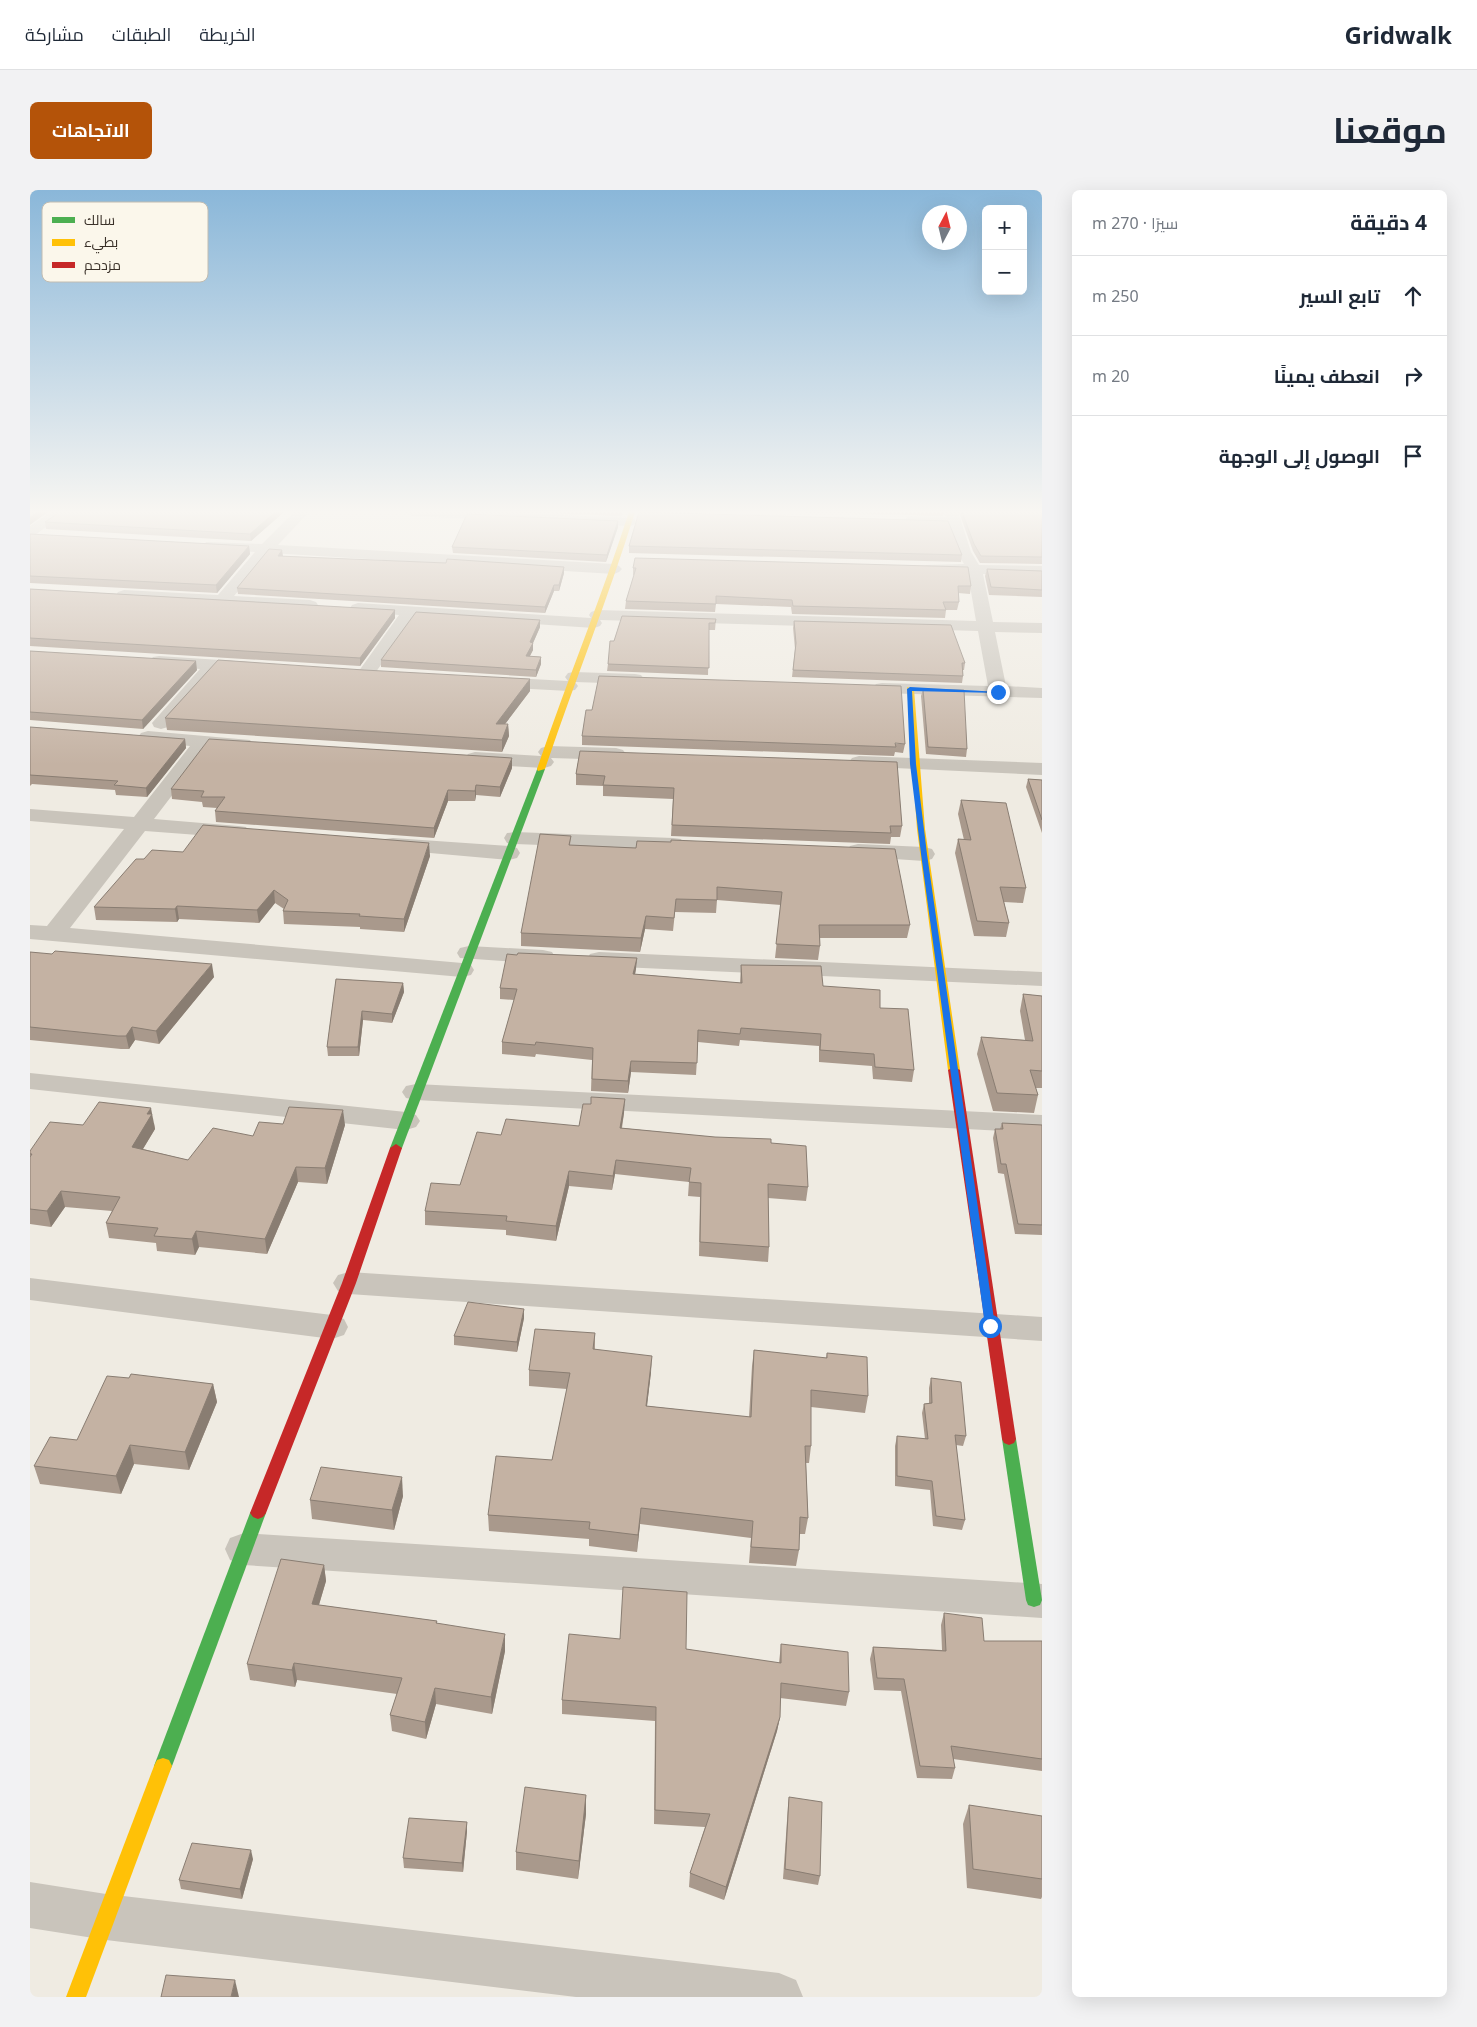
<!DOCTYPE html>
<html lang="ar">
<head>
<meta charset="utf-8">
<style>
	:root { --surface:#fff; --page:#f2f2f3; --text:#1f2937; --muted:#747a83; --line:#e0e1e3; --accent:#b45309 }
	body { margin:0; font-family:"Noto Sans",Cairo,sans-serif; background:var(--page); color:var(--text); direction:rtl }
	.controls { position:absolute; right:15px; top:15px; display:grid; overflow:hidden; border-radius:8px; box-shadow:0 5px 20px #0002 }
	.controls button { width:45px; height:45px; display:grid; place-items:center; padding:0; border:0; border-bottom:1px solid var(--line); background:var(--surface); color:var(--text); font:25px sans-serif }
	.compass { position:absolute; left:892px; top:15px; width:45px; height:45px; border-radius:50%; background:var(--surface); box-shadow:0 5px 20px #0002; rotate:7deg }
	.stop { position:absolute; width:15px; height:15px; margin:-11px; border:4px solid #1a73e8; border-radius:50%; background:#fff }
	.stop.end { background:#1a73e8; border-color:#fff; box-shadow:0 1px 5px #0008 }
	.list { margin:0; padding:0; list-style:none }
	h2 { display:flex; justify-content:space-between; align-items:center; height:65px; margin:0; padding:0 20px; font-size:21px }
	h2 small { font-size:16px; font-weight:400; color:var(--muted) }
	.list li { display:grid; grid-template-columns:32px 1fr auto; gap:15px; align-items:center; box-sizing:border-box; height:80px; padding:0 20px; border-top:1px solid var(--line) }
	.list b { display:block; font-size:19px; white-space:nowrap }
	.list em { font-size:16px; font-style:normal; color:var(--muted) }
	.icon { flex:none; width:28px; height:28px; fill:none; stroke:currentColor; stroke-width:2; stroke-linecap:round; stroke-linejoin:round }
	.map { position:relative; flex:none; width:1012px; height:1807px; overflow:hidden; direction:ltr; border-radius:8px }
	header { display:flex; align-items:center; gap:30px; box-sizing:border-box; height:70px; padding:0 25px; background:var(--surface); border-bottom:1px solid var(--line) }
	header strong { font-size:24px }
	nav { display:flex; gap:28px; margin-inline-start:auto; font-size:18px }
	.intro { display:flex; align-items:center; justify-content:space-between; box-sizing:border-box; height:120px; padding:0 30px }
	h1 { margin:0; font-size:35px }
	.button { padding:12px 22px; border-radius:8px; background:var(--accent); color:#fff; font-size:18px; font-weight:700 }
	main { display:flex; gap:30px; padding:0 30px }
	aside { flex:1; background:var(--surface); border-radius:8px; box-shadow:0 5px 20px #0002 }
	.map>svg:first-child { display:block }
</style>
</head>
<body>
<header>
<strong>Gridwalk</strong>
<nav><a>الخريطة</a><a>الطبقات</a><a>مشاركة</a></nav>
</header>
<div class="intro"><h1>موقعنا</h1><a class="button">الاتجاهات</a></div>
<main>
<aside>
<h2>4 دقيقة<small>سيرًا · 270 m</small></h2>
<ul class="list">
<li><svg class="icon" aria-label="ahead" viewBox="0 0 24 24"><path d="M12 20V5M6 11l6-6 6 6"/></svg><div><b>تابع السير</b></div><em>250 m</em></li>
<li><svg class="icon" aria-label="right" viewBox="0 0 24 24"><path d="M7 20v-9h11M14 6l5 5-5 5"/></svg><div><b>انعطف يمينًا</b></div><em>20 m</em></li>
<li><svg class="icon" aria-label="arrive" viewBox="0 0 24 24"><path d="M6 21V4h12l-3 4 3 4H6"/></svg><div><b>الوصول إلى الوجهة</b></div></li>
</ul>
</aside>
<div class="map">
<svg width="1012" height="1807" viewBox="0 0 1012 1807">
	<rect width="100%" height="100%" fill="#efebe2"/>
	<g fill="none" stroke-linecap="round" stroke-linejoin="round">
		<g fill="#c9c4bb" fill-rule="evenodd">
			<path d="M21,322H37L5,345L0,346V336Z"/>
			<path d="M264,322H279L248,355L584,374L589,376L592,379L589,382L584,384L240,363L204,406L280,410L286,412L288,415L286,418L280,420L94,410L88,408L86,405L88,402L94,400L188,405L225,362L181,359L176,358L174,355L176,352L232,354Z"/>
			<path d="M374,322H464L599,328L604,329L606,332L604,335L599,336L381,326Z"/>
			<path d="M914,322H928L941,362L949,375L1012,376V386L953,384L963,432L1012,433V443L965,442L976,496L1012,498V508L852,503L846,502L843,498L846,494L852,493L958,496L948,441L570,430L572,433L570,436L564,438L385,426L341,489L335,490L329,489L326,485L369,425L322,421L320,418L322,415L328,413L561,428L559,425L561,422L567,420L946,431L938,384L901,383L896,381L893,378L896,375L934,374L927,362L918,336L880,334L873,330L880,326L916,327Z"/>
			<path d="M129,466L221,472L227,473L230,477L227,481L221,482L188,480L138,537L131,539L124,537L122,533L170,479L123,475L120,471L123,467Z"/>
			<path d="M544,482L605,484L611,485L614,489L611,493L605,494L545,492L548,496L545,500L539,501L463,497L457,496L454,492L457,488L463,487L538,491L535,487L538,483Z"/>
			<path d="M118,541L220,550L223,554L220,558L213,560L179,557L124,629L208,636L216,637L219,642L216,647L208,648L115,641L40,738L432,773L441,775L444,780L441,785L432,787L0,749V735L17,736L94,639L0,631V619L104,627L160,556L111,551L108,547L111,543Z"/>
			<path d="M518,556L586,558L593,560L596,564L593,568L586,570L521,568L524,572L521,576L514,578L445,574L438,572L435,568L438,564L445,562L511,566L508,562L511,558Z"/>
			<path d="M829,566L1012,573V585L822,576L819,572L822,568Z"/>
			<path d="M485,642L643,648L651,649L654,654L651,659L643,660L485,654L477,653L474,648L477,643Z"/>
			<path d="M363,648L479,656L487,658L490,663L487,668L479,670L355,659L352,654L355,649Z"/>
			<path d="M828,654L894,657L902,659L905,664L902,669L894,671L820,666L817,661L820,656Z"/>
			<path d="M439,756L513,760L522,762L525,767L522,772L513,774L430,768L427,763L430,758Z"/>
			<path d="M569,762L1012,782V796L569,776L560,774L557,769L560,764Z"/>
			<path d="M0,883L376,922L386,925L390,931L386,937L376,940L0,899Z"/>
			<path d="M386,894L1012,925V943L386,910L376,908L372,902L376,896Z"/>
			<path d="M319,1082L1012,1127V1151L319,1104L308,1101L303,1093L308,1085Z"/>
			<path d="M0,1088L302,1125L314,1129L318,1137L314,1145L302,1149L0,1110Z"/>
			<path d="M214,1343L1012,1394V1428L214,1375L200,1370L195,1359L200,1348Z"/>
			<path d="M0,1692L76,1704L749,1783L766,1790L773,1807H546L76,1750L0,1738Z"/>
		</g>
		<g fill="#4caf50" fill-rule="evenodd">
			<path d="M508,577L515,579L372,958L370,961H362L360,958Z"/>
			<path d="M979,1243L984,1245L986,1249L1012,1410L1010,1415L1004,1417L998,1415L996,1410L972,1249L974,1245Z"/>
			<path d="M228,1317L233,1319L236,1323L142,1576L139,1582L133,1584L127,1582L124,1576L220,1323L223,1319Z"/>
		</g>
		<g fill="#ffc107" fill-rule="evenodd">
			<path d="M599,322H605C578,409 544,493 515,579L508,581L507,579C536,493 571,409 599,322Z"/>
			<path d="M877,497L884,499L895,639L930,880L924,883L918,880L887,639Z"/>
			<path d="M133,1568L139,1570L142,1576L56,1807H36L124,1576L127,1570Z"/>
		</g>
		<g fill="#c62828" fill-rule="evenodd">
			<path d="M924,877L930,880L986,1249L984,1253L979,1255L974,1253L972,1249L918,880Z"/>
			<path d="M366,954L372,958L326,1093L236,1323L233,1327L228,1329L223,1327L220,1323L312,1093L360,958Z"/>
		</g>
	</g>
	<g fill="#a9998c">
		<path d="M30,322H254L221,351L16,339L15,332Z"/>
		<path d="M482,322H593L592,326Z"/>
		<path d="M774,322H914L913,326Z"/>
		<path d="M929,322H1012V374L950,373L943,361Z"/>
		<path d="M588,337L576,372L423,363L422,357Z"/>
		<path d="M0,344L219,356L220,364L187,403L0,393Z"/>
		<path d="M599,356L932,365L931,372L599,363Z"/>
		<path d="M253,366L534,383L529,401H524L515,423L208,404L207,398Z"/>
		<path d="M603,378L941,396L940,404L928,403L929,412L927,420H916L915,428L762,424L761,417L686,414L685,422L595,419L596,411L604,385H603Z"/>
		<path d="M957,379L1012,381V407L959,405L955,386Z"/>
		<path d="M0,399L365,420V428L330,476L0,456Z"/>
		<path d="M686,429L685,440H679L678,485L577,481L578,474L584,451Z"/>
		<path d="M764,431L935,473L934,480H933V486L932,493L762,487L765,459L763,438Z"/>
		<path d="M510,437L503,453V460L500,466L511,467V474L506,487L351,477V470Z"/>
		<path d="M0,461L167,480L113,539L0,530Z"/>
		<path d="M893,499L937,559L936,567L896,564L891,506Z"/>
		<path d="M500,501L475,534H478L479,546L472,562L137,540L135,528Z"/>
		<path d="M0,537L155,549L156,558L117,607L86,605L85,600L2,594L0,596Z"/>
		<path d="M552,546L875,554L873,563L865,562L864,566L552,555Z"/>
		<path d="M550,561L872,636L870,647H861L860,654L641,646L643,609L573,606V596L546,595V584Z"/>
		<path d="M482,578L470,607L446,605L445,611H418L404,648L186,632L185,621L187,618L173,617L172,612L142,609L141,599Z"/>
		<path d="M998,589L1012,590V643L996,597Z"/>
		<path d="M931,610L996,698L993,713L974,712L979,733L976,747L944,746L925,663L928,649L934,650L928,624Z"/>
		<path d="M541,646L540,655L606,658L880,735L877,748H790V756L788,770L745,768L751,715L687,710L686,723L645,722L643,741L615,739L610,762L491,756V743Z"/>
		<path d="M153,662L400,666L374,742L330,739V737L254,734L253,721L254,719L245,713L229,733L149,729L147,732L66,730L64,717L114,669Z"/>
		<path d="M0,762L184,787L129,854L105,850L99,859H91L0,850Z"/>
		<path d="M607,768L605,784L710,793L711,775L793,796L850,818L884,880L882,892L843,889L842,876L789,872V856L710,850L709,856L668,852L666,885L601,882L598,903L561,901L562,870L506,864L505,867L472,864V852L484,810L470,809V798Z"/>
		<path d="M306,789L373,793L374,802L362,833L333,830L329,866H298L297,857Z"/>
		<path d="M993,804L1012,806V898H1006L1008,905L1004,923L963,921L947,864L951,847L995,850L990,821Z"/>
		<path d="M594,923L592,938L741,953L778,997L776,1011L738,1008L739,1057L738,1072L669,1066L670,1007L658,1006L659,992L585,984L582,1000L539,996L526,1051L476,1045V1040L395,1035V1021L430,995L471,945L549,936Z"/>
		<path d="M124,933L125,939L113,959L158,970L223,946L253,934L315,935L297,994L268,992L237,1064L169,1057L165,1065L127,1061L126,1053L79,1048L76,1033L82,1021L35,1017L21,1037L0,1034V961L53,935Z"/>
		<path d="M972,933L1012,935V1045L985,1044L974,984L968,983L963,948L965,939H970Z"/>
		<path d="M494,1128L487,1162L424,1155V1146Z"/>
		<path d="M565,1143V1159L621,1182L617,1216L719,1227L722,1176L724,1160L796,1168L797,1163L838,1206L835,1223L781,1217V1256L779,1273H776L778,1328L775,1344H769V1360L766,1376L719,1373L721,1348L610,1334L607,1362L559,1356V1349L459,1341L458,1325L522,1270L537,1199L499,1196V1180Z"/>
		<path d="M99,1188L183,1194L187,1212L159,1280L104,1274L91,1304L10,1294L4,1276L47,1250Z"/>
		<path d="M901,1188L936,1246L933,1256L926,1255L935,1330L932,1340L903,1336L900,1300L865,1296V1256L867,1246L895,1249L892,1223L894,1214L899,1213V1198Z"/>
		<path d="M373,1306L364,1340L282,1329L280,1310Z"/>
		<path d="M294,1375L296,1391L289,1415L407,1431V1433L475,1461L462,1524L406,1514L396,1549L362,1541L360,1525L367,1504L267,1490L265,1497L220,1490L217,1474Z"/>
		<path d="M914,1423L954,1451H1012V1581L923,1569L925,1578L922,1589L887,1588L871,1501L844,1500L840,1469L843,1457L912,1460L911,1435Z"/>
		<path d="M751,1454L819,1502L816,1516L750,1508V1527L747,1541L694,1710L659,1697L660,1683L675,1637L624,1634L625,1531L532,1524V1510L656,1459L749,1473Z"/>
		<path d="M556,1605V1624L548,1689L486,1680V1662Z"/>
		<path d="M759,1607L790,1686L788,1695L753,1689L758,1616Z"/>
		<path d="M939,1615L1012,1630V1707L1011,1709L937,1698L933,1634Z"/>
		<path d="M437,1632V1641L433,1682L374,1678L373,1668Z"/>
		<path d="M223,1669L212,1709L151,1699L149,1690Z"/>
	</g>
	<g fill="#897d72">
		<path d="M7,322H18L0,335V327Z"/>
		<path d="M245,322H254L221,351L220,344Z"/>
		<path d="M588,331V337L576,372L577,365Z"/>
		<path d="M219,356L220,364L187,403L186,395Z"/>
		<path d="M252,360L253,366H248Z"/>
		<path d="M534,377V383L529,401V395Z"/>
		<path d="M524,395V401L515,423V417Z"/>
		<path d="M365,420V428L330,476V468Z"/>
		<path d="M510,430V437L503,453V460L496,473V466L500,452Z"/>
		<path d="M511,467V474L506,487V480Z"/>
		<path d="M166,471L167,480L113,539L112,530Z"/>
		<path d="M500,489V501L466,546V534Z"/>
		<path d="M478,534L479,546L472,562V550Z"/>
		<path d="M155,549L156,558L117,607L116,598Z"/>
		<path d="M482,568V578L470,607V597Z"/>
		<path d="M446,595V605L445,611V601Z"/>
		<path d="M418,600V611L404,648V638Z"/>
		<path d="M399,653L400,666L374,742V729Z"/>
		<path d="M244,700L245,713L229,733L227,720Z"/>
		<path d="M147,716L149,729L147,732L145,719Z"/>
		<path d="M616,726L615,739L610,762L611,748Z"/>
		<path d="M607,768L606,779L603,795V784Z"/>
		<path d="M182,774L184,787L129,854L126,841Z"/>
		<path d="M373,793L374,802L362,833V824Z"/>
		<path d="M332,821L333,830L329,866L328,857Z"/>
		<path d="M102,837L105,850L99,859L96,846Z"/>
		<path d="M601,871V882L598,903V891Z"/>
		<path d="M595,909L594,923L589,951L590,938Z"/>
		<path d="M121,918L125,939L105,972L102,957L117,924Z"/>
		<path d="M313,920L315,935L297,994L295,978Z"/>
		<path d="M586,970L585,984L582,1000L583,986Z"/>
		<path d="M266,977L268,992L237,1064L235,1049Z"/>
		<path d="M539,981V996L526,1051V1036Z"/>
		<path d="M31,1001L35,1017L21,1037L17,1021Z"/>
		<path d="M166,1041L169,1057L165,1065L162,1049Z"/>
		<path d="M494,1119V1128L487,1162V1152Z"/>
		<path d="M622,1166L621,1182L615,1232L616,1216Z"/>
		<path d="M183,1194L187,1212L159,1280L155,1262Z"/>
		<path d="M100,1255L104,1274L91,1304L86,1286Z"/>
		<path d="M372,1287L373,1306L364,1340L362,1320Z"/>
		<path d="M611,1318L610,1334L607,1362L608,1345Z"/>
		<path d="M294,1375L296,1391L284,1431L282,1414Z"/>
		<path d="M475,1444V1461L462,1524L461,1507Z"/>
		<path d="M264,1473L267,1490L265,1497L262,1480Z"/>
		<path d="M405,1498L406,1514L396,1549L395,1532Z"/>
		<path d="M750,1527L747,1541L694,1710L696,1697Z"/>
		<path d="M556,1605V1624L548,1689L549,1671Z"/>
		<path d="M437,1632V1641L433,1682L432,1673Z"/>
		<path d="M221,1660L223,1669L212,1709L210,1699Z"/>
		<path d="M205,1790L209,1807H201Z"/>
	</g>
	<g fill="#c4b2a3" stroke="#897d72">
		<path d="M0,322H7L0,327Z"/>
		<path d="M30,322H245L220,344L15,332Z"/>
		<path d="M609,322L918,331L932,365L599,356Z"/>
		<path d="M932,322H1012V367L951,366L944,354Z"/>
		<path d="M437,324L588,331L577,365L422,357Z"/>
		<path d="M0,344L219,356L186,395L0,386Z"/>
		<path d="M239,359L252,360L248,366L416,373L417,369L534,377L529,395H524L515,417L207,398Z"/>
		<path d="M605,368L938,377L941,396H928L929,412H913L916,420L763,416L762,410L686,406V414L596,411L606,378H603Z"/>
		<path d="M957,379L1012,381V400L961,397Z"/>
		<path d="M0,399L365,420L330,468L0,448Z"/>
		<path d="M386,422L510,430L500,452L503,453L496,466L511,467L506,480L351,470Z"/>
		<path d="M592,426L686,429L685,433H679V478L578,474L580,451H584Z"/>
		<path d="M764,431L921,435L935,473H932L933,486L763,480L766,453Z"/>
		<path d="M0,461L166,471L112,530L0,522Z"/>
		<path d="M188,470L334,480L500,489L466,534H478L472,550L135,528Z"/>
		<path d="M569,486L871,496L875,554L865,553L866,557L552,546L556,520H562Z"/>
		<path d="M893,499L934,500L937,559L898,557Z"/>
		<path d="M0,537L155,549L116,598L84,595L88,591L0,585Z"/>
		<path d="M179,549L482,568L470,597L446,595L445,601L418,600L404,638L185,621L195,607H171L174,601L141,599Z"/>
		<path d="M550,561L867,572L872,636H860L861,643L642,635L644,598L573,595L575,586L546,584Z"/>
		<path d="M998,589L1012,590V630Z"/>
		<path d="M931,610L976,613L996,698L970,697L979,733L947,731L928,649L941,650Z"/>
		<path d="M173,635L399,653L374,729L329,726L330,724L253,721L258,710L244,700L227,720L147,716L145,719L64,717L106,669H114L122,660L153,662Z"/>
		<path d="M510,644L541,646L539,655L606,658L607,651L641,652V650L865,659L880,735H789L790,756L746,754L752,702L687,697V710L646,709L644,728L616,726L611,748L491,743Z"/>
		<path d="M25,761L182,774L126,841L102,837L96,846H88L0,837V762L22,764Z"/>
		<path d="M488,763L607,768L603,784L712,793L711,775L791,776L793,796L850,800V818L878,819L884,880L845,877L844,864L790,860L791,844L711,838L710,844L668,840L667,873L601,871L598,891L562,889L563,858L506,852L505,855L472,852L487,799L470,798L477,764L487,765Z"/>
		<path d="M306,789L373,793L362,824L332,821L328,857H297Z"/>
		<path d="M993,804L1012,806V881L1000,880L1008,905L967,903L951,847L1003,851Z"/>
		<path d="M561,907L595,909L590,938L685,947L741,949V953L776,956L778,997L738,994L739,1057L670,1052L671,993L659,992L661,978L586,970L583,986L539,981L526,1036L476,1031L477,1026L395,1021L401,993L430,995L447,942L471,945L476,929L549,936L553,914H561Z"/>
		<path d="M69,912L121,918L117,924H122L102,957L158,970L183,938L223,946L229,932L253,934L259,917L313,920L295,978L266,977L235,1049L166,1041L162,1049L124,1046L128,1038L76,1033L90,1007L31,1001L17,1021L0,1019V967L2,964H0V961L20,932L53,935Z"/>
		<path d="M972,933L1012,935V1035L988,1034L976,974H971L965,939H973Z"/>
		<path d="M438,1112L494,1119L487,1152L424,1146Z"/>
		<path d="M505,1139L565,1143L563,1159L622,1166L616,1216L721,1227L724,1160L797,1168V1163L837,1167L838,1206L781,1200V1256H775L778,1328L770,1327L769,1360L721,1357L723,1331L611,1318L608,1345L559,1339L560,1332L458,1325L466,1266L522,1270L540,1183L499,1180Z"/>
		<path d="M101,1184L183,1194L155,1262L100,1255L86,1286L4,1276L20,1247L47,1250L77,1186L99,1188Z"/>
		<path d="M901,1188L931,1192L936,1246L925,1245L935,1330L906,1326L902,1291L867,1286V1246L898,1249L894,1214L902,1213Z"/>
		<path d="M291,1277L372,1287L362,1320L280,1310Z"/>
		<path d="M251,1369L294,1375L282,1414L407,1431L406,1433L475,1444L461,1507L405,1498L395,1532L360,1525L372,1488L264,1473L262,1480L217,1474Z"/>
		<path d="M593,1397L657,1402L656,1459L751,1473V1454L818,1462L819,1502L751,1493L750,1527L696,1697L660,1683L680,1624L625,1620L626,1517L532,1510L539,1444L590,1449Z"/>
		<path d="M914,1423L952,1428L954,1451H1012V1569L921,1556L925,1578L890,1576L874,1489L847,1488L843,1457L916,1461Z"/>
		<path d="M495,1597L556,1605L549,1671L486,1662Z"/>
		<path d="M759,1607L792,1612L790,1686L755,1679Z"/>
		<path d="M939,1615L1012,1626V1689L943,1679Z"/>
		<path d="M379,1628L437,1632L432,1673L373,1668Z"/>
		<path d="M162,1653L221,1660L210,1699L149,1690Z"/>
		<path d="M136,1785L205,1790L201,1807H131Z"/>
	</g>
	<linearGradient id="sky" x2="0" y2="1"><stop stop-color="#8ab7d9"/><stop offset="0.56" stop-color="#f8f6f2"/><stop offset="1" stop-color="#f8f6f2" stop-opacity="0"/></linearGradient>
	<rect width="1012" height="575" fill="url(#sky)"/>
	<path fill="#1a73e8" d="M880,497L970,502L968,503L882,501L886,574L897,664L965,1136L960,1139L955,1136L891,664L880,574L877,499Z"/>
	<rect x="12" y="12" width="166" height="80" rx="8" fill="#fbf7eb" stroke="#c1bcb1" stroke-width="1"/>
	<rect x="22" y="27" width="23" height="6" fill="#4caf50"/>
	<rect x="22" y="49" width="23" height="7" fill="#ffc107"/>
	<rect x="22" y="72" width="23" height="6" fill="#c62828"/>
	<g font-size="14" fill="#3a3129">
		<text x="54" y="35">سالك</text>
		<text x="54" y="57">بطيء</text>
		<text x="54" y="80">مزدحم</text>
	</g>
</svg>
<div class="controls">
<button>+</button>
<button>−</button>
</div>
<svg class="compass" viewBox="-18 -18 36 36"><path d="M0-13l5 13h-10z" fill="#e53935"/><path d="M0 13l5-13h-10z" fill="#747a83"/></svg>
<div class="stop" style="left:960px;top:1136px"></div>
<div class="stop end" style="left:968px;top:502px"></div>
</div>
</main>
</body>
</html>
